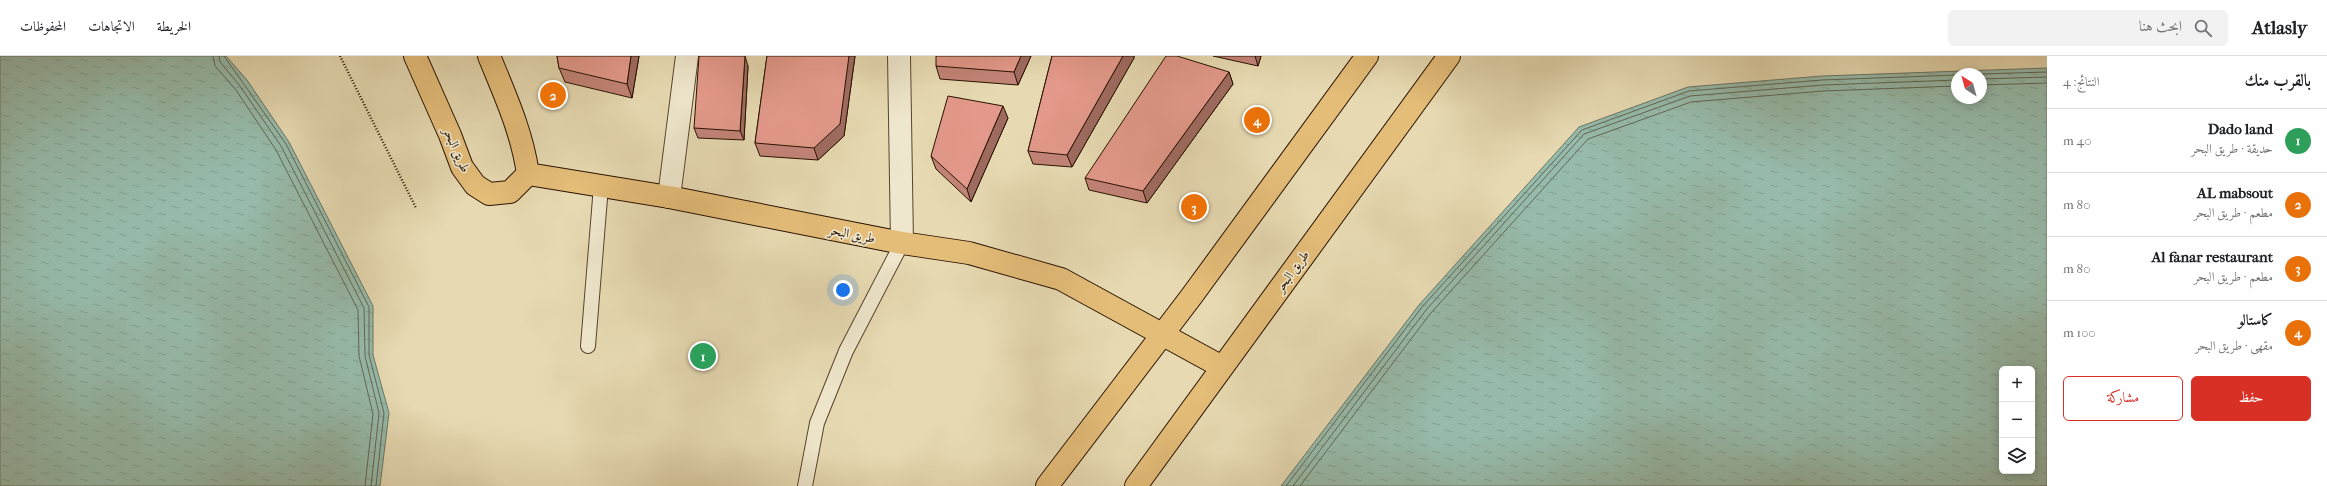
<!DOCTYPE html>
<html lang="ar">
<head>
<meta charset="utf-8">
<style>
	:root { --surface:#fff; --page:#f2f2f2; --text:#202124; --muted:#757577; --line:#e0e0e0; --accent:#d93025 }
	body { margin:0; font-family:"IM FELL French Canon",Amiri,serif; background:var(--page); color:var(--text); direction:rtl }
	.controls { position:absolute; right:12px; bottom:12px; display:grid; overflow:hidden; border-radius:6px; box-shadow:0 2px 10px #0003 }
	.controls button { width:36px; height:36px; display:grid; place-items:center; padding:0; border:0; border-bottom:1px solid var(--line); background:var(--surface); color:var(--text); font:20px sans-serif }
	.compass { position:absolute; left:1951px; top:12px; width:36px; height:36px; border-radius:50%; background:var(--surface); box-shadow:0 2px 10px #0003; rotate:324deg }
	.you { position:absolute; left:843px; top:234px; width:14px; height:14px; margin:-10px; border:3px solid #fff; border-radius:50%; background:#1a73e8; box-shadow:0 0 0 6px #1a73e833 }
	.badge { display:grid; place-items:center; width:26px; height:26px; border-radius:50%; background:var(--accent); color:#fff; font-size:13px; font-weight:700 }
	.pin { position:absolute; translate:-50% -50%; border:2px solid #fff; box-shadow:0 1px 4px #0006 }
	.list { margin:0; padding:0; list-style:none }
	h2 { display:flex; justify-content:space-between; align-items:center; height:52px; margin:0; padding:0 16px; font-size:17px }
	h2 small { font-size:13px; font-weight:400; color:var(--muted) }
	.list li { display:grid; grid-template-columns:26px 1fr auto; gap:12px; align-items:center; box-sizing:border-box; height:64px; padding:0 16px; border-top:1px solid var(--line) }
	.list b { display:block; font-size:15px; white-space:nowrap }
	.list p { margin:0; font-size:13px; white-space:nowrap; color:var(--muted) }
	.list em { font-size:13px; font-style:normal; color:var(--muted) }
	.actions { display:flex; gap:8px; padding:12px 16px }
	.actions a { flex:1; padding:9px 0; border:1px solid var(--accent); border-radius:6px; text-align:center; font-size:14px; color:var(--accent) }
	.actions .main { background:var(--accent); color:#fff }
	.icon { flex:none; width:22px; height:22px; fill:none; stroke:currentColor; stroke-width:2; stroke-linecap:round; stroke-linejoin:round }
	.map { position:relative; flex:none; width:2047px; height:430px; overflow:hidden; direction:ltr }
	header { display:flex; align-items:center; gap:24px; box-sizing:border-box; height:56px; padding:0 20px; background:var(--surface); border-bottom:1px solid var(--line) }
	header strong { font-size:19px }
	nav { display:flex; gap:22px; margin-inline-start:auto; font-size:14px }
	.search { width:280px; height:36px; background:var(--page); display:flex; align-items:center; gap:10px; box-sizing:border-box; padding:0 14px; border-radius:6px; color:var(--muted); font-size:15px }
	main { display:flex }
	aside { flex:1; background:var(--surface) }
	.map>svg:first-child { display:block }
</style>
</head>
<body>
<header>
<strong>Atlasly</strong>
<div class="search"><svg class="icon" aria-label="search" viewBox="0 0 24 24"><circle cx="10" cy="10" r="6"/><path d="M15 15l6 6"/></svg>ابحث هنا</div>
<nav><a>الخريطة</a><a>الاتجاهات</a><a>المحفوظات</a></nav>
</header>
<main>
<aside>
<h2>بالقرب منك<small>النتائج: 4</small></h2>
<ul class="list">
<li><span class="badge" style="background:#2e9e5b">1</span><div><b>Dado land</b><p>حديقة · طريق البحر</p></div><em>40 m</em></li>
<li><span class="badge" style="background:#e8710a">2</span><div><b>AL mabsout</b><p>مطعم · طريق البحر</p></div><em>80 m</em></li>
<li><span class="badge" style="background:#e8710a">3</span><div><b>Al fanar restaurant</b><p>مطعم · طريق البحر</p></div><em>80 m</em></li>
<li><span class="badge" style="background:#e8710a">4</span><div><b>كاستالو</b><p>مقهى · طريق البحر</p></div><em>100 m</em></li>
</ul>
<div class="actions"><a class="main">حفظ</a><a>مشاركة</a></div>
</aside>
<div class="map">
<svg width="2047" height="430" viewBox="0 0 2047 430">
	<defs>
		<pattern id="water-ripples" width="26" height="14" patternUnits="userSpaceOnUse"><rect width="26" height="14" fill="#97bbab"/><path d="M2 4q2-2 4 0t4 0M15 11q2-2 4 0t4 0" fill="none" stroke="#82a091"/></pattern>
	</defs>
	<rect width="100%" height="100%" fill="#e7dab2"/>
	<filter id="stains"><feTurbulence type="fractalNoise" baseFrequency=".005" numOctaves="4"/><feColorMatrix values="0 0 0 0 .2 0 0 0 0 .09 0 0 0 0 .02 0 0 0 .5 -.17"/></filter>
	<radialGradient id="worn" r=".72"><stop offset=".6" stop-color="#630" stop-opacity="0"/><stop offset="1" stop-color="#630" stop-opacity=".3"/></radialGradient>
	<g fill="url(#water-ripples)" stroke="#6b7767" fill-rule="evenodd">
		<path d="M0,0H226L247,24L289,86L373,250V299L389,357L380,430H0Z"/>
		<path d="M2047,12V430H1281L1419,249L1579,71L1688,31L1822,20ZM1957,18H1981V42H1957ZM2002,313H2032V415H2002Z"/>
	</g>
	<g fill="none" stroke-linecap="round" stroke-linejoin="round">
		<g stroke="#606656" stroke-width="1">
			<path d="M213,0L215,10L236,34L276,94L358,254L359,300L373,358L365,430"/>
			<path d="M219,0L220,6L240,30L281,90L364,252L365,300L379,357L371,430"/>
			<path d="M224,0L286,88L369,251V299L384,357L376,430"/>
			<path d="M1981,18L2047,16"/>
			<path d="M1981,23L2047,21"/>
			<path d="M1981,29L2047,27"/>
			<path d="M1286,430L1422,251L1582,74L1689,35L1822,24L1957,19"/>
			<path d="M1293,430L1426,254L1584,78L1690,40L1823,29L1957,24"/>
			<path d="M1300,430L1430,258L1588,83L1691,46L1823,35L1957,30"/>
		</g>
		<g stroke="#58442c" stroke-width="16">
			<g id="lane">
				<path d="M588,290L601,130"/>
				<path d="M805,430L817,367L846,295L902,187"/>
			</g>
		</g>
		<g stroke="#58442c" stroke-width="24">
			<g id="street">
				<path d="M899,0L902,187"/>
				<path d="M669,141L687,0"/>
			</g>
		</g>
		<g stroke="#281200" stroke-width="24">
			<g id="highway">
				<path d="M415,0L450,79L462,111L475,129L489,138L510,136L528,118"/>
				<path d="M489,0C505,39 522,76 528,118"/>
				<path d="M528,118L669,141L902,187L969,197L1061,223L1222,311"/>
				<path d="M1047,430L1191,241L1367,0"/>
				<path d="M1136,430L1449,0"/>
			</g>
		</g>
		<path stroke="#281200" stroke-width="2.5" stroke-dasharray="1 2" stroke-linecap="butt" d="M340,0L416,152"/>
		<use href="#lane" stroke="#efe7cd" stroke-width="14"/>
		<use href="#street" stroke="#efe7cd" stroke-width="22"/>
		<use href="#highway" stroke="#e4bd79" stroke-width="22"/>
	</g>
	<g fill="#c38478" stroke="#281200">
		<path d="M557,0H639L632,42L565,26L559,12Z"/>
		<path d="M767,0H855L844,80L818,104L760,100L755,87Z"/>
		<path d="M1031,0L1018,29L940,23L936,10Z"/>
		<path d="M1052,0H1134V2L1072,111L1033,108L1028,95Z"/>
		<path d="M1213,0H1261L1258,10Z"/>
		<path d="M748,10L744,84L698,82L694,72Z"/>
		<path d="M1229,16L1233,28L1147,147L1089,134L1085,122Z"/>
		<path d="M1008,62L971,146L936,113L931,100Z"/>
	</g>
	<g fill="#9f6b61" stroke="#281200">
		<path d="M631,0H639L632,42L627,28Z"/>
		<path d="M745,0L748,10L744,84L740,75Z"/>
		<path d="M849,0H855L844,80L818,104L814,92Z"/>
		<path d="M1021,0H1031L1018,29L1014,16Z"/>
		<path d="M1123,0H1134V2L1072,111L1067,99Z"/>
		<path d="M1255,0H1261L1258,10Z"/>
		<path d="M1229,16L1233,28L1147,147L1143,135Z"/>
		<path d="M1003,50L1008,62L971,146L967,133Z"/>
	</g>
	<g fill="#e3998b" stroke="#281200">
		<path d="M557,0H631L627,28L559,12Z"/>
		<path d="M699,0H745L740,75L694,72Z"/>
		<path d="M767,0H849L840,68L814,92L755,87Z"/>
		<path d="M936,0H1021L1014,16L936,10Z"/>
		<path d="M1052,0H1123L1067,99L1028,95Z"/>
		<path d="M1166,0H1177L1229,16L1143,135L1085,122Z"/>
		<path d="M948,40L1003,50L967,133L931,100Z"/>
	</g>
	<g text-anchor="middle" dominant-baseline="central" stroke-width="3.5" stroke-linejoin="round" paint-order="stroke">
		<g font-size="13" fill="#281200" stroke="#efe7cd">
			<text transform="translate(457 94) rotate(66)">طريق البحر</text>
			<text transform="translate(852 178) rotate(11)">طريق البحر</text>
			<text transform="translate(1292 215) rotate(-54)">طريق البحر</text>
		</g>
	</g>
	<rect width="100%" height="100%" filter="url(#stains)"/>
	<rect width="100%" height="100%" fill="url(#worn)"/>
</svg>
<div class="controls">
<button>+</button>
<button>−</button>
<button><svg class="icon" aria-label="layers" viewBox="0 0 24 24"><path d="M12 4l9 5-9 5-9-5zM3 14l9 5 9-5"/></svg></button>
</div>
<svg class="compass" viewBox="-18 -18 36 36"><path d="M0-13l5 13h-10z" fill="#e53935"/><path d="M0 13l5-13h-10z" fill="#757577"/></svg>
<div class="you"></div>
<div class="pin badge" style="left:703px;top:300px;background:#2e9e5b">1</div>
<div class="pin badge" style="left:553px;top:39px;background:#e8710a">2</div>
<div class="pin badge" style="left:1194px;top:151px;background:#e8710a">3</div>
<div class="pin badge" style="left:1257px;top:64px;background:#e8710a">4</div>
</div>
</main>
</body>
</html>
